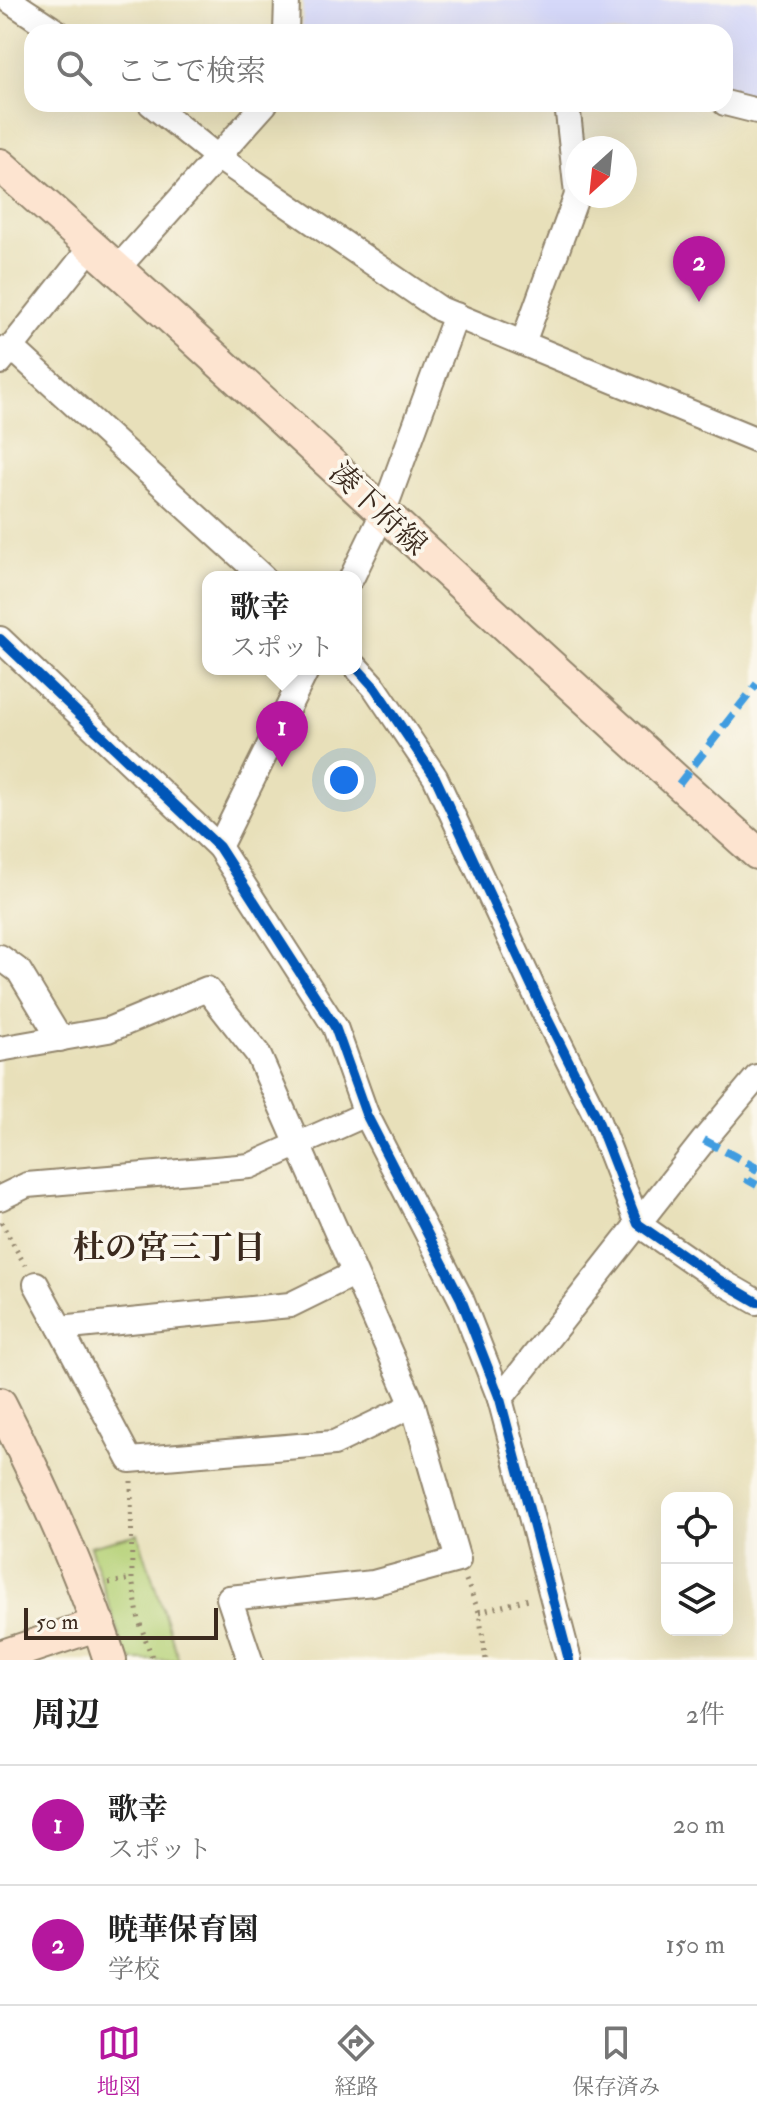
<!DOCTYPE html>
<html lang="ja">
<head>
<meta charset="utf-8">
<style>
	:root { --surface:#fff; --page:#f2f2f2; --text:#222; --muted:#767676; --line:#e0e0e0; --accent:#b5179e }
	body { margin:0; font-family:"IM FELL Double Pica","Noto Serif JP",serif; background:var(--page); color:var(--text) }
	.controls { position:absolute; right:24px; bottom:24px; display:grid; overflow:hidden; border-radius:16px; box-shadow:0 8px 32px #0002 }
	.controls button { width:72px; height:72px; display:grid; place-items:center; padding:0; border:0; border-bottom:2px solid var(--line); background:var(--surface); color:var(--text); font:40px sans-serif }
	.compass { position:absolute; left:565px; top:136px; width:72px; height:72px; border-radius:50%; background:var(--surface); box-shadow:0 8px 32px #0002; rotate:207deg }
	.scale { position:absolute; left:24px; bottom:20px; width:194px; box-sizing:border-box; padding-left:8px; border:4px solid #3b2a1e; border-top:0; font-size:22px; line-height:28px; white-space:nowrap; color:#3b2a1e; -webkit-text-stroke:6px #fbf7ec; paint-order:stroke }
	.you { position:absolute; left:344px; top:780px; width:28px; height:28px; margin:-20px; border:6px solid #fff; border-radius:50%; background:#1a73e8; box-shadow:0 0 0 12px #1a73e833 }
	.badge { display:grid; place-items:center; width:52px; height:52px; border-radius:50%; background:var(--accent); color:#fff; font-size:26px; font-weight:700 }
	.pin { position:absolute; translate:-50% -66px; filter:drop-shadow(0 2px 4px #0008) }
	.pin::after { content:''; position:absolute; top:42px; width:28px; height:24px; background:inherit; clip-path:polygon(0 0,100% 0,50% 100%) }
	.popup { position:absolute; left:202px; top:571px; width:160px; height:104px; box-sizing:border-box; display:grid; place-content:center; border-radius:16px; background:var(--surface); filter:drop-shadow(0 2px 6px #0005); font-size:26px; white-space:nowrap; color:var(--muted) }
	.popup b { font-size:30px; color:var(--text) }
	.popup::after { content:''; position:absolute; left:50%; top:100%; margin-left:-16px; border:16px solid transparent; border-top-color:var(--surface) }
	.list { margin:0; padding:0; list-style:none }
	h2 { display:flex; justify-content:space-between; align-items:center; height:104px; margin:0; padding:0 32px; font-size:34px }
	h2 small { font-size:26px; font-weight:400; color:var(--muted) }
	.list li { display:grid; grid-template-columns:52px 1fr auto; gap:24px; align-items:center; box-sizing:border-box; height:120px; padding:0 32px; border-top:2px solid var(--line) }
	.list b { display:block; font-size:30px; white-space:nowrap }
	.list p { margin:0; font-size:26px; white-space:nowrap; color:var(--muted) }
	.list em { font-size:26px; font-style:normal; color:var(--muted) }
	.icon { flex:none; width:44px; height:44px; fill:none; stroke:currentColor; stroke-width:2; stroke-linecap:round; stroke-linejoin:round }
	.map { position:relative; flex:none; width:757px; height:1660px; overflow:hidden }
	.search { position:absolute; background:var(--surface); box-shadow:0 8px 32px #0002; left:24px; right:24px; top:24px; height:88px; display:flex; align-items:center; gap:20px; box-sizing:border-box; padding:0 28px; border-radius:24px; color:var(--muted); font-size:30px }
	.sheet { height:344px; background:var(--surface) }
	nav { display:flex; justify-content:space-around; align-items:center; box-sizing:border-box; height:112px; border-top:2px solid var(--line); background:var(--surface); font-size:22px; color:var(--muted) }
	nav a { display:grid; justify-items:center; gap:4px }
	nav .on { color:var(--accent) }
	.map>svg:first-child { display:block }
</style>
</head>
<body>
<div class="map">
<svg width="757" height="1660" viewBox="0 0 757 1660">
	<rect width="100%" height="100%" fill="#fbf7ec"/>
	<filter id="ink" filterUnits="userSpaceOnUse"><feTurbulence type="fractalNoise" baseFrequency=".0125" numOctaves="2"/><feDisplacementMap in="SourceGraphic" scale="16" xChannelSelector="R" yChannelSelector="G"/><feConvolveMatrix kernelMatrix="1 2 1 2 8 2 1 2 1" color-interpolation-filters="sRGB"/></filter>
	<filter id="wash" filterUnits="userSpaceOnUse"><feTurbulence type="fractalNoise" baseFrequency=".006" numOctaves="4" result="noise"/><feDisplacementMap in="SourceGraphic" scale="32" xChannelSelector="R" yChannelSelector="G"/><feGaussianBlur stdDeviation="1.8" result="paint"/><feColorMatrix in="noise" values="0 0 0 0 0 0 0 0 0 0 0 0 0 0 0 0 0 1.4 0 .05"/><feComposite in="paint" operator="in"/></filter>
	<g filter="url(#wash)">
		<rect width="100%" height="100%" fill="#e8e0ba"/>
		<path fill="#d5d8f9" d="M303,0H757V97L725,90V32H302Z"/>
		<path fill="#b5d177" stroke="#787e4a" stroke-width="2" d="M138,1534L179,1660H127L90,1546Z"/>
	</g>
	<g filter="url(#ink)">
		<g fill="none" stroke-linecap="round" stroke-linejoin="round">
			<g stroke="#92856c" stroke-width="28">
				<g id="street">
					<path d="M9,0L57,32"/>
					<path d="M286,32L287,0"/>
					<path d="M725,103L757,111"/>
					<path d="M151,104L216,156L440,309L757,440"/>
					<path d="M567,104L577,194"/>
					<path d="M117,269L265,104"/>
					<path d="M523,343L577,195"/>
					<path d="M0,349L20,355L263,577"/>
					<path d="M0,362L92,246"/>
					<path d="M352,577L383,513L456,315"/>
					<path d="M0,639L219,847L335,1027L366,1114L461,1299L500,1399L569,1660"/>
					<path d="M356,667L375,688L435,777L541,1006L596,1116L638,1224L719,1280L757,1302"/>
					<path d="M219,847L307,669"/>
					<path d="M0,957L19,971L60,1039"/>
					<path d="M0,1049L108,1030L207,989L258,1054L413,1405L458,1560L373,1583L229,1598L250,1660"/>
					<path d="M0,1198L27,1185L250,1166L366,1114"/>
					<path d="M353,1274L290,1305L60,1328L130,1460L334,1443L413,1405"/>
					<path d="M36,1284L60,1328"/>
					<path d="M500,1399L704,1140L757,1077"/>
				</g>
			</g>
			<g stroke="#92856c" stroke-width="36">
				<g id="secondary">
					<path d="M0,165C256,390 502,626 757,853"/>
					<path d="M0,1404C42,1486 82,1572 110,1660"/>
					<path d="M0,1657L99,1624"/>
				</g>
			</g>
			<g stroke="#92856c" stroke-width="5" stroke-dasharray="2 6" stroke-linecap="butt">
				<path d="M1,1222L25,1265"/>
				<path d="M131,1481L132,1579L139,1621L153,1660"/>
				<path d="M466,1580L479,1612L486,1660"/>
				<path d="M109,1583L132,1579"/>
				<path d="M479,1612L529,1599"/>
			</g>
			<use href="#street" stroke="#fff" stroke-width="24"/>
			<use href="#secondary" stroke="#fde4d0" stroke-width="32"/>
			<g stroke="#3f9ce0" stroke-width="8" stroke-dasharray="16 8" stroke-linecap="butt">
				<path d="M679,784L757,684"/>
				<path d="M704,1140L755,1167L748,1180L757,1185"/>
			</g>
			<g stroke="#fbf7ec" stroke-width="15">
				<g id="cycleway">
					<path d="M0,639L219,847L335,1027L366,1114L461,1299L500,1399L569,1660"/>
					<path d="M356,667L375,688L435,777L541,1006L596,1116L638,1224L719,1280L757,1302"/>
				</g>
			</g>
			<use href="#cycleway" stroke="#0057b8" stroke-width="10"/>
		</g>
	</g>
	<g text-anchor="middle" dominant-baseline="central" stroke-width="7" stroke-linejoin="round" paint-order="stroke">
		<g font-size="30" fill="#3b2a1e" stroke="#fbf7ec">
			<text transform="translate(378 509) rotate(43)">湊下府線</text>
		</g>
		<g font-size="32" font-weight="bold" fill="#3b2a1e" stroke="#fbf7ec">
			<text x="169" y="1248">杜の宮三丁目</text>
		</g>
	</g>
</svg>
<div class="controls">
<button><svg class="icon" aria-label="locate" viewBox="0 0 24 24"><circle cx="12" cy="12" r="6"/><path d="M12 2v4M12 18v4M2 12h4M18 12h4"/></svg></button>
<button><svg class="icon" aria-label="layers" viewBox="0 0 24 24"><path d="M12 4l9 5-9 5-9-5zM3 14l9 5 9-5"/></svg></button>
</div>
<svg class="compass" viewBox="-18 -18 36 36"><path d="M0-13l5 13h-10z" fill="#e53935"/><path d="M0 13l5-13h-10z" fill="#767676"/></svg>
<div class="scale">50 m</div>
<div class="you"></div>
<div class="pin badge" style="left:282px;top:767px">1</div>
<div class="popup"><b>歌幸</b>スポット</div>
<div class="pin badge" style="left:699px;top:302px">2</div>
<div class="search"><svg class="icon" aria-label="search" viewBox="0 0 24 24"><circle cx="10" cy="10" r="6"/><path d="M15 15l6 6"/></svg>ここで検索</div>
</div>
<section class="sheet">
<h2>周辺<small>2件</small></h2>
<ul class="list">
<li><span class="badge">1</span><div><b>歌幸</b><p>スポット</p></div><em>20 m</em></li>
<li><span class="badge">2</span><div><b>暁華保育園</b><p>学校</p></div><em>150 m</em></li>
</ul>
</section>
<nav>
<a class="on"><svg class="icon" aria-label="map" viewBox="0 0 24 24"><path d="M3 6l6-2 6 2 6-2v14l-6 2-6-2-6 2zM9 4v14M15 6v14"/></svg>地図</a>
<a><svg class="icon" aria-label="directions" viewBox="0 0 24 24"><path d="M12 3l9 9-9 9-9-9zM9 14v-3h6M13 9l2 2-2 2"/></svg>経路</a>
<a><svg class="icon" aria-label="saved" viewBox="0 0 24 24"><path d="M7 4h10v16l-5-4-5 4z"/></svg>保存済み</a>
</nav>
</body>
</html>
